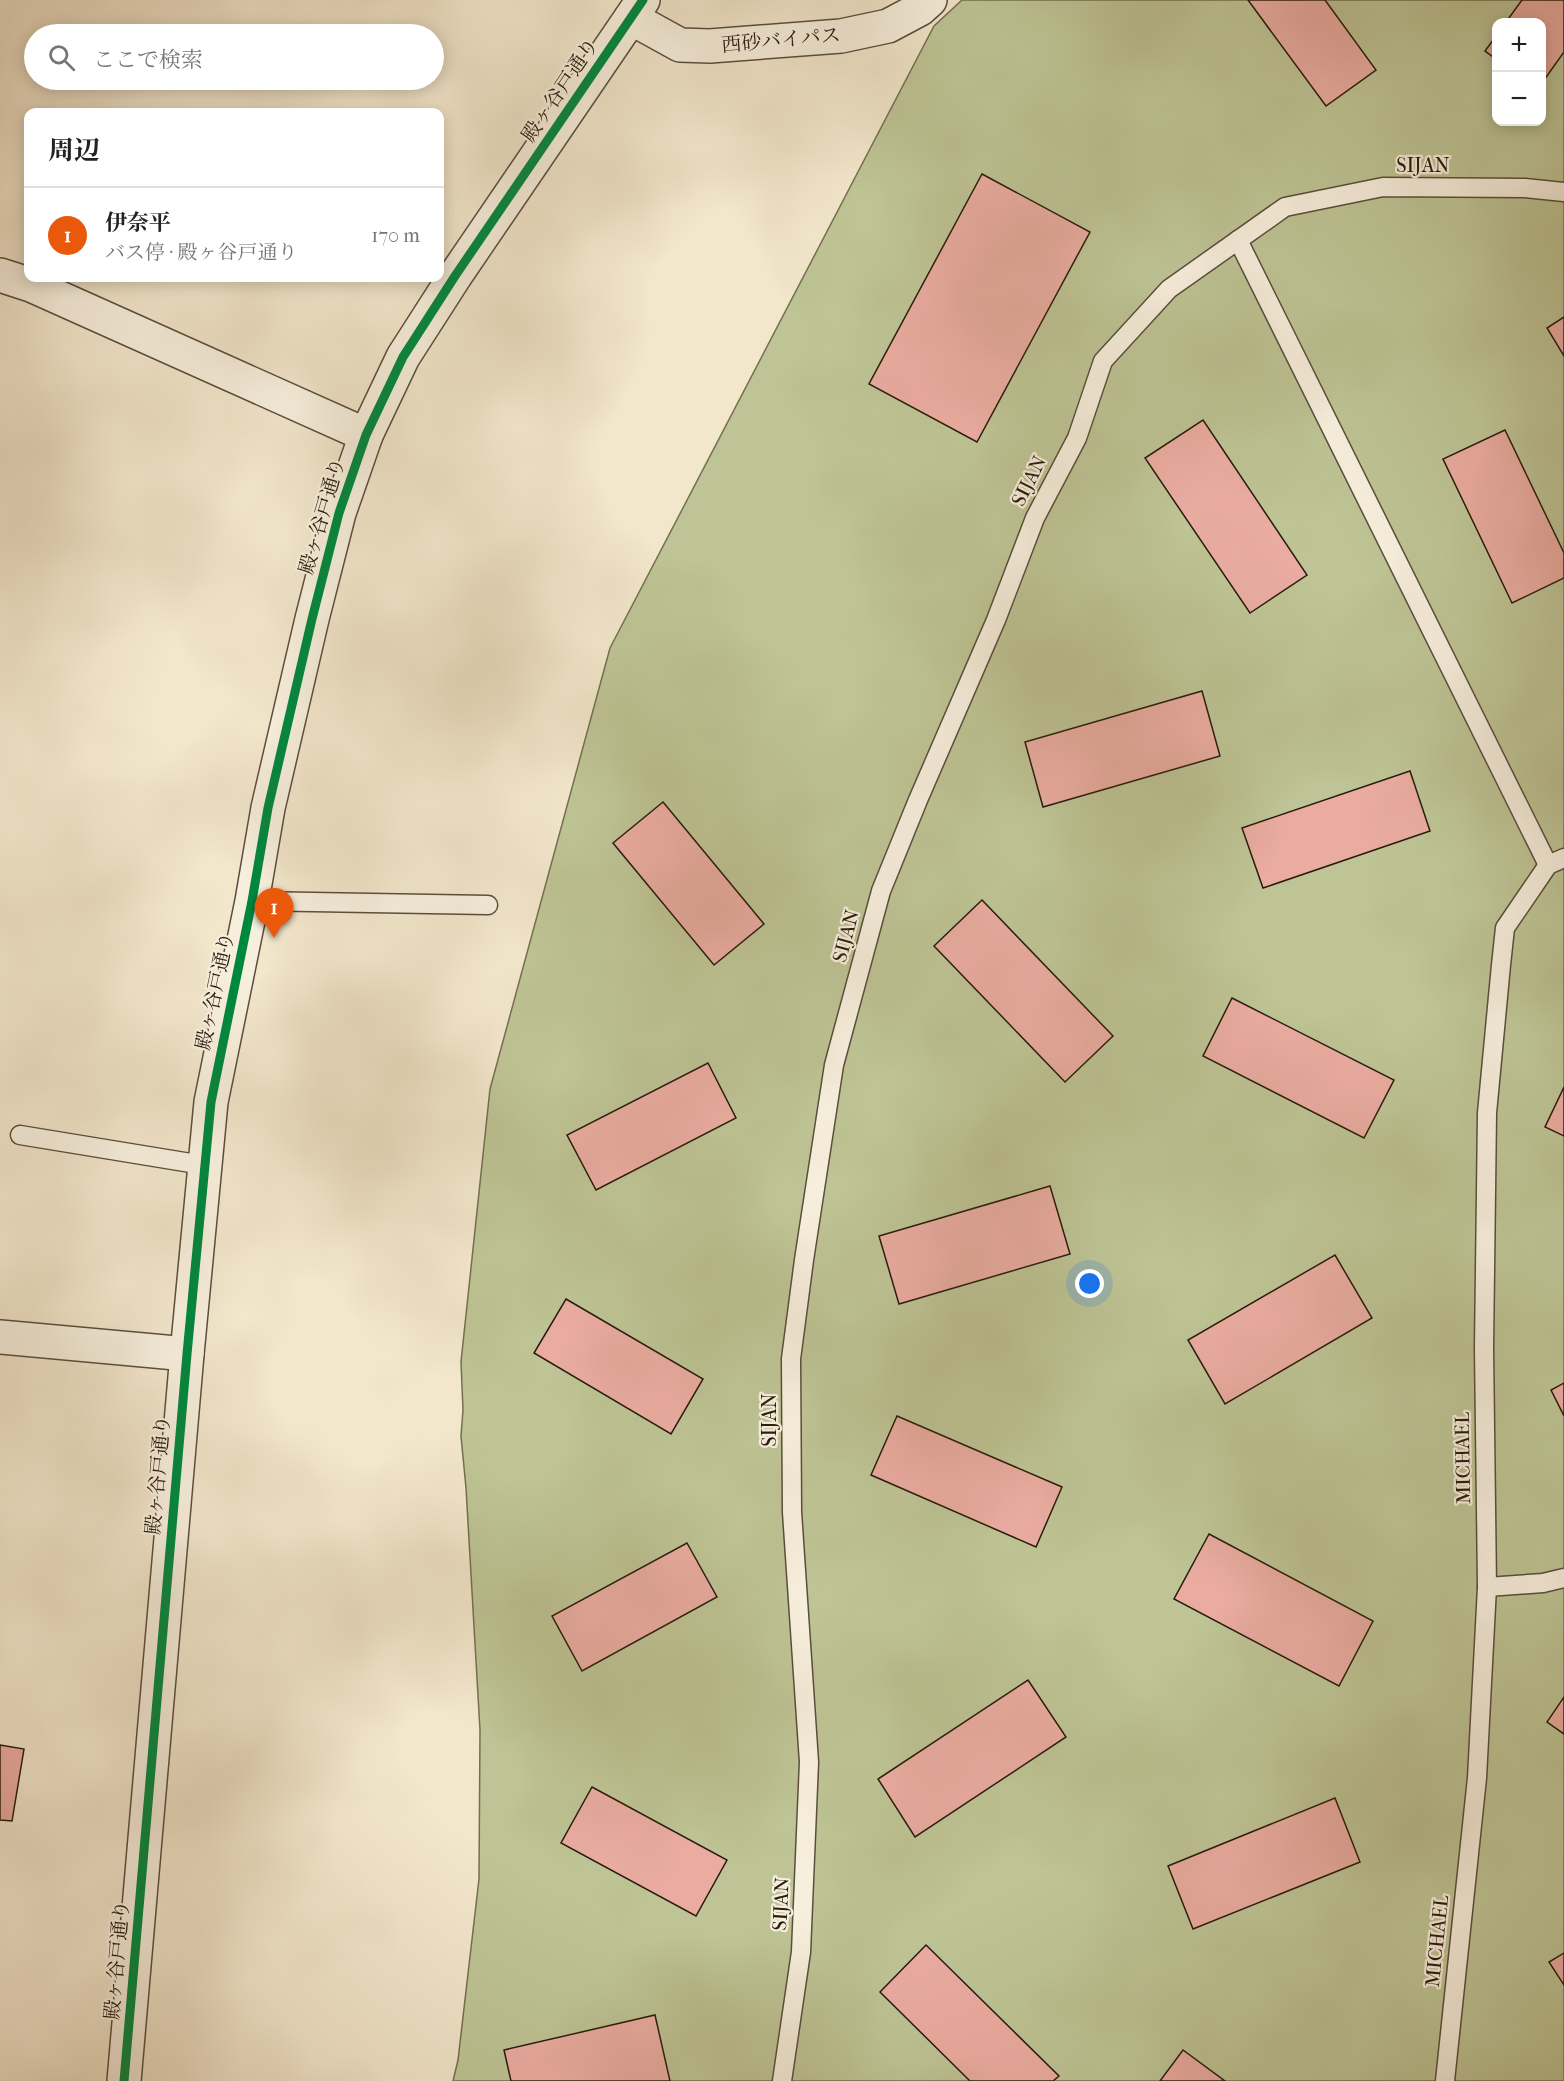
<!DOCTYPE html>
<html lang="ja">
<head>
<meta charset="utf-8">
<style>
	:root { --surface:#fff; --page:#f6f6f6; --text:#222; --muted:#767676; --line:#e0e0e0; --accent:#ea580c }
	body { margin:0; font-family:"IM FELL French Canon","Noto Serif JP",serif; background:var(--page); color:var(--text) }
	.controls { position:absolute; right:18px; top:18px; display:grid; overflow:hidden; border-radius:12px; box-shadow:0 3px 15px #0003 }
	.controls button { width:54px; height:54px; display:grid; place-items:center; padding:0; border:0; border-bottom:2px solid var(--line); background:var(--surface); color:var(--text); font:30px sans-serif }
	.you { position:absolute; left:1090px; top:1284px; width:21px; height:21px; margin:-15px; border:4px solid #fff; border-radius:50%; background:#1a73e8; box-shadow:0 0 0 9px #1a73e833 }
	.badge { display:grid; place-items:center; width:39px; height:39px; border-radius:50%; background:var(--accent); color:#fff; font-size:20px; font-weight:700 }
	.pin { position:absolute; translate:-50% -50px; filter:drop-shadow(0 2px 3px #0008) }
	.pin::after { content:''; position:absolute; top:32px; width:21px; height:18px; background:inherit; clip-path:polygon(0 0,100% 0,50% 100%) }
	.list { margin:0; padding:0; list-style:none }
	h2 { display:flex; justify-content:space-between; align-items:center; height:78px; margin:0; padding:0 24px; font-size:26px }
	h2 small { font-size:20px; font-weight:400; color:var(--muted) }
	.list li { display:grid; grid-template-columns:39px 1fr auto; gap:18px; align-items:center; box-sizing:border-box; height:96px; padding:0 24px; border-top:2px solid var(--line) }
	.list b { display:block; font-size:22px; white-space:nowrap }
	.list p { margin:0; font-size:20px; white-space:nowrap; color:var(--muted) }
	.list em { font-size:20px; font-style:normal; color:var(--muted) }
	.icon { flex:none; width:33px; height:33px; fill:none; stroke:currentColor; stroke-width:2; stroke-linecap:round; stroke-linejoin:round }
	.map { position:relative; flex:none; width:1564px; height:2081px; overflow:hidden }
	.search { position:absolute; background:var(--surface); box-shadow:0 3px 15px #0003; left:24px; top:24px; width:420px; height:66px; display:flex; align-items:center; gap:15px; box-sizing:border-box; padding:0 21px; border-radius:33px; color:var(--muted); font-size:22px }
	.panel { position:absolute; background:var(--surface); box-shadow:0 3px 15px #0003; left:24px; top:108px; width:420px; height:174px; border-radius:12px }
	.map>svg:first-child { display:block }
</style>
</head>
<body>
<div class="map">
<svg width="1564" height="2081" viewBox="0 0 1564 2081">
	<rect width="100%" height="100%" fill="#f2e6cb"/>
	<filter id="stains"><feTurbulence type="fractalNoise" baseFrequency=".00333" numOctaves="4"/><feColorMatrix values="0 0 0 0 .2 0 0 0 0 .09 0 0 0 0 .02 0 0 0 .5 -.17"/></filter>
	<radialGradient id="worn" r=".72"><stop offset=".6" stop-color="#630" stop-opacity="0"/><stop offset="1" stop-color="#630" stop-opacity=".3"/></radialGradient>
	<path fill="#bec495" stroke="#737050" stroke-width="1.5" fill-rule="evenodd" d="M962,0H1564V2081H453L458,2060L479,1879L480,1730L466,1488L461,1436L463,1410L461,1362L490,1089L610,648L934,26ZM1496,22H1542V122H1496Z"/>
	<g fill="#eaaca1" stroke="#281b0c" stroke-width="1.5">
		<path d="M1248,0H1325L1376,70L1326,106Z"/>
		<path d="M1522,0H1564V52L1542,83V22H1506Z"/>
		<path d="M1496,36V59L1485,51Z"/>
		<path d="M982,174L1090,232L977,442L869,384Z"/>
		<path d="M1564,317V356L1547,328Z"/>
		<path d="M1203,420L1307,575L1250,613L1145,458Z"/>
		<path d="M1505,430L1564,553V578L1512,603L1443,459Z"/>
		<path d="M1202,691L1220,756L1043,807L1025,742Z"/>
		<path d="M1410,771L1430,831L1263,888L1242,828Z"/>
		<path d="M663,802L764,924L714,965L613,843Z"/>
		<path d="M982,900L1113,1036L1065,1082L934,946Z"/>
		<path d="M1232,998L1394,1080L1364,1138L1203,1056Z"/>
		<path d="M708,1063L736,1118L596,1190L567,1135Z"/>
		<path d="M1564,1087V1136L1545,1127Z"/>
		<path d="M1050,1186L1070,1254L899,1304L879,1236Z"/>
		<path d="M1335,1255L1372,1318L1225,1404L1188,1340Z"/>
		<path d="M566,1299L703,1379L671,1434L534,1353Z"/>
		<path d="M1564,1383V1416L1551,1390Z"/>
		<path d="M897,1416L1062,1487L1036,1547L871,1475Z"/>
		<path d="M1209,1534L1373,1621L1339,1686L1174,1599Z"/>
		<path d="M687,1543L717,1597L582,1671L552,1616Z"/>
		<path d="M1028,1680L1066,1737L915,1837L878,1779Z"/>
		<path d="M1564,1697V1734L1547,1722Z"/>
		<path d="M0,1745L24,1749L12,1821L0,1820Z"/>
		<path d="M592,1787L727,1860L696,1916L561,1843Z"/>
		<path d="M1335,1798L1360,1862L1193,1929L1168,1866Z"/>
		<path d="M926,1945L1059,2076L1053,2081H970L880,1992Z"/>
		<path d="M1564,1953V1985L1549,1962Z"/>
		<path d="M655,2015L670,2081H511L504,2050Z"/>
		<path d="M1183,2050L1225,2081H1160Z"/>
	</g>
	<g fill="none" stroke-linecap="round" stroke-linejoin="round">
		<g stroke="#5a4e3c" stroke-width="21">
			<g id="service">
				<path d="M1238,240L1548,865"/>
				<path d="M252,901L488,905"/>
				<path d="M20,1135L203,1165"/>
				<path d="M1487,1587L1543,1583L1564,1578"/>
				<path d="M782,2081L801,1952L809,1762L792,1512L791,1359L804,1260L834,1065L881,891L918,800L996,620L1035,518L1077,438L1103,361L1169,289L1285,207L1383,187L1525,188L1564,192"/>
				<path d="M1445,2081L1477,1778L1487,1587L1484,1348L1487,1113L1501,965L1505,928L1548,865L1564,858"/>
			</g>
		</g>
		<g stroke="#5a4e3c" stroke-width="36">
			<g id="minor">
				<path d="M0,275L31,285L366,435"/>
				<path d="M0,1337L187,1354"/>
			</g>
		</g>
		<g stroke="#5a4e3c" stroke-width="36">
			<g id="tertiary">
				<path d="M631,18L680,45L710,46L841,36L888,26L920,9L930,0"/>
				<path d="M124,2081L187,1354L211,1102L252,901L268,808L312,619L339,513L366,435L403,357L455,276L643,0"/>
			</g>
		</g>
		<use href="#service" stroke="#f7efdd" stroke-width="18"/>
		<use href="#minor" stroke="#f7efdd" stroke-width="33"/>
		<use href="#tertiary" stroke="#f7efdd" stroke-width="33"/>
		<g stroke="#f7efdd" stroke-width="13">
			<path id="cycleway" d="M124,2081L187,1354L211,1102L252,901L268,808L312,619L339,513L366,435L403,357L455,276L643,0"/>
		</g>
		<use href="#cycleway" stroke="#00873e" stroke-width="9"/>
	</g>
	<g text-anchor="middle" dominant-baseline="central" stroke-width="4.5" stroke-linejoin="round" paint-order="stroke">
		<g font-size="20" fill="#281b0c" stroke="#f7efdd">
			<text transform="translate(781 40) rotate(-5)">西砂バイパス</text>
			<text transform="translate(560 90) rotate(-56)">殿ヶ谷戸通り</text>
			<text x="1423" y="165">SIJAN</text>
			<text transform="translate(1029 481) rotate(-63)">SIJAN</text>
			<text transform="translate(322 516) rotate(-74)">殿ヶ谷戸通り</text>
			<text transform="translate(846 936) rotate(-75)">SIJAN</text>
			<text transform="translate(215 991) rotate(-78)">殿ヶ谷戸通り</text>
			<text transform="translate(769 1420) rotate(-90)">SIJAN</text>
			<text transform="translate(1463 1458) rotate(-91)">MICHAEL</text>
			<text transform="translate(158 1475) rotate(-85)">殿ヶ谷戸通り</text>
			<text transform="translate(781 1904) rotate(-87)">SIJAN</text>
			<text transform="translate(1437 1941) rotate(-84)">MICHAEL</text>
			<text transform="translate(117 1960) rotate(-85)">殿ヶ谷戸通り</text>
		</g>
	</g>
	<rect width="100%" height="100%" filter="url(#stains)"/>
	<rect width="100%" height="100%" fill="url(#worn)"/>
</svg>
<div class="controls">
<button>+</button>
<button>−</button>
</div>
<div class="you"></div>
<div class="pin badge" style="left:274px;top:938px">1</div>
<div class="search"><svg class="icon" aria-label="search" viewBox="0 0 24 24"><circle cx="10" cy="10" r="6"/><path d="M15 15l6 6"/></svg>ここで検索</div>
<section class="panel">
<h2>周辺<small></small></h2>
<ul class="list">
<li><span class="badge">1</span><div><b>伊奈平</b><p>バス停 · 殿ヶ谷戸通り</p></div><em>170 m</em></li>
</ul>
</section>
</div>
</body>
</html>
